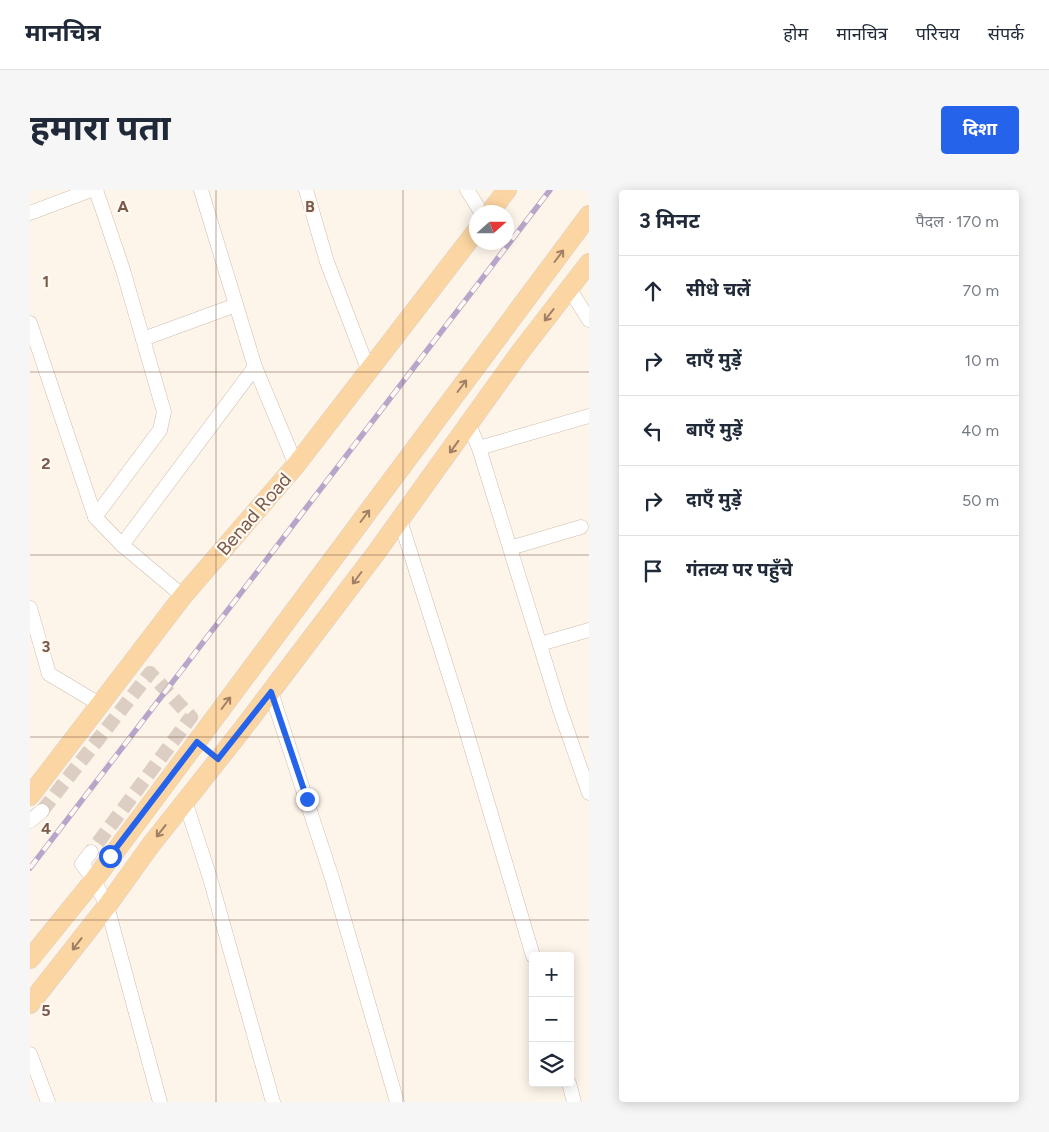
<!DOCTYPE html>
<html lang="hi">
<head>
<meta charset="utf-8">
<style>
	:root { --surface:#fff; --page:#f6f6f7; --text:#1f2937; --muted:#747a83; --line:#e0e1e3; --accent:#2563eb }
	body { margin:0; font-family:Figtree,"Noto Sans Devanagari",sans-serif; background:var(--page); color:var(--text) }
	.controls { position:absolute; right:15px; bottom:15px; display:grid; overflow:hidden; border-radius:5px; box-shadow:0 2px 12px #0003 }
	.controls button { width:45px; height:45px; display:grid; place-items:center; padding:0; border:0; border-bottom:1px solid var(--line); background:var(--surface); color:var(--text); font:25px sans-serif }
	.compass { position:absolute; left:439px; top:15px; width:45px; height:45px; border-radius:50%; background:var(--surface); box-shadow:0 2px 12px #0003; rotate:69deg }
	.stop { position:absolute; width:15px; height:15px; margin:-11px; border:4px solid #2563eb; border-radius:50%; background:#fff }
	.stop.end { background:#2563eb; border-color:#fff; box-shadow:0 1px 5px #0008 }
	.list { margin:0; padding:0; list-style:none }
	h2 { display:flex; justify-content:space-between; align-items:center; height:65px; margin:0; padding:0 20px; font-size:21px }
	h2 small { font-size:16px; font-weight:400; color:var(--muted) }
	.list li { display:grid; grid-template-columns:32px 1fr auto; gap:15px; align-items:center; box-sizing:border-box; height:70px; padding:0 20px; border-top:1px solid var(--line) }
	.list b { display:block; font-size:19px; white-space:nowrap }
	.list em { font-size:16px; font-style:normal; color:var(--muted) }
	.icon { flex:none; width:28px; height:28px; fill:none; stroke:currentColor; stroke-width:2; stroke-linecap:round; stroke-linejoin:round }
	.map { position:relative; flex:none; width:559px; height:912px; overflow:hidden; border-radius:5px }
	header { display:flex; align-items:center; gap:30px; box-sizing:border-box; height:70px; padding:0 25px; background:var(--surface); border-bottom:1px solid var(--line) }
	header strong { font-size:24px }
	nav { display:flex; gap:28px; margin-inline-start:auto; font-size:18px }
	.intro { display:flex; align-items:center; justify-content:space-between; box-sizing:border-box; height:120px; padding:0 30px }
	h1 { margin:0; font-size:35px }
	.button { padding:12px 22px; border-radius:5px; background:var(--accent); color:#fff; font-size:18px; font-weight:700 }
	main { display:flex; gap:30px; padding:0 30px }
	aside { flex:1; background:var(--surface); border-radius:5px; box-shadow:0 2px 12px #0003 }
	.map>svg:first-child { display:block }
</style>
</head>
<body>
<header>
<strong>मानचित्र</strong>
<nav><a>होम</a><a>मानचित्र</a><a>परिचय</a><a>संपर्क</a></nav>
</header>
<div class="intro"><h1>हमारा पता</h1><a class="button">दिशा</a></div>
<main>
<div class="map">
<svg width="559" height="912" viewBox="0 0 559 912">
	<rect width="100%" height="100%" fill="#fdf5ea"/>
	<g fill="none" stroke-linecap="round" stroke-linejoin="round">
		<path stroke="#dccec2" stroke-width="14" stroke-dasharray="14 7" stroke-linecap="butt" d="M12,621L120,483L161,527L61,662"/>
		<g stroke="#d0bcae" stroke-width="15">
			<g id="minor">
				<path d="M171,0L225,177L266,275"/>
				<path d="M276,0L297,72L338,179"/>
				<path d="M437,0L451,22"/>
				<path d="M0,23L61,0"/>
				<path d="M539,98L559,130"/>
				<path d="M0,133L65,327L92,355L153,406"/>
				<path d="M113,149L206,115"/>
				<path d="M439,235L449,258L530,520L559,603"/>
				<path d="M449,258L559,226"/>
				<path d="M65,327L130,240L134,222L93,80L66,0"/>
				<path d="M370,330L428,513L503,766"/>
				<path d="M92,355L225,177"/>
				<path d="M480,358L551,337"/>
				<path d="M0,418L19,484L71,515"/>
				<path d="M510,454L559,440"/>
				<path d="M241,502L302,688L367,912"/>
				<path d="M155,611L180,688L243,912"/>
				<path d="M0,631L12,621"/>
				<path d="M61,662L52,674L64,690L77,716L130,912"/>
				<path d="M0,864L18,912"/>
				<path d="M539,893L544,912"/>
			</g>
		</g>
		<g stroke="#d9d1cd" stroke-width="20">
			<g id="major">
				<path d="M460,22L477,0"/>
				<path d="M0,606L153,406L266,275L447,40"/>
				<path d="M0,769L64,690L559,25"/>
				<path d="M0,814L77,716L120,656L211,541L346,363L491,161L559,73"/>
			</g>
		</g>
		<use href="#minor" stroke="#fff" stroke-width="14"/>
		<use href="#major" stroke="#fcd6a2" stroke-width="19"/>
		<g stroke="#b7a6c9" stroke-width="5.5">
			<path id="rail" d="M0,678L520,0"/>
		</g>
		<use href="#rail" stroke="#fff9f1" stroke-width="4" stroke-dasharray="11" stroke-linecap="butt"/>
	</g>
	<defs><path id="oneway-shaft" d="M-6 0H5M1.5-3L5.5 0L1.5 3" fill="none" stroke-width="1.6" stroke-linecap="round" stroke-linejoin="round" transform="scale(1.25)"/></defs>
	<g stroke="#a07f65">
		<use href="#oneway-shaft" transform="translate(529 66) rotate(-53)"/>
		<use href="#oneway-shaft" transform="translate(519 125) rotate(128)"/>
		<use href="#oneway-shaft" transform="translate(432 196) rotate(-53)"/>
		<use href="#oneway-shaft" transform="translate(424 257) rotate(126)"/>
		<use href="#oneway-shaft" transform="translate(335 326) rotate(-53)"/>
		<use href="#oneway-shaft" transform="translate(327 388) rotate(127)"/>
		<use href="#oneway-shaft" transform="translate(196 513) rotate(-53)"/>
		<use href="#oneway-shaft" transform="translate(131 641) rotate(128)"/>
		<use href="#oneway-shaft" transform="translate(47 754) rotate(128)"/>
	</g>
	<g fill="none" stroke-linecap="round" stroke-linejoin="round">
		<path stroke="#2563eb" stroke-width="6" d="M80,666L167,552L188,569L241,502L277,609"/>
	</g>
	<path fill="none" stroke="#795a4b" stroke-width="1" stroke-opacity="0.55" d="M186,0V912M373,0V912M0,182H559M0,365H559M0,547H559M0,730H559"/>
	<g text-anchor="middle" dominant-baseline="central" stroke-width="4.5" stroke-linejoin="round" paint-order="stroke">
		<g font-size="19" fill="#795a4b" stroke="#fff9f1">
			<text transform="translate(224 324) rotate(-49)">Benad Road</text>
		</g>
	</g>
	<g font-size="16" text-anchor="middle" font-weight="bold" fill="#795a4b" stroke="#fff9f1" stroke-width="4.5" stroke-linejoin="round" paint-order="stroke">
		<text x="93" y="22">A</text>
		<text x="280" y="22">B</text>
		<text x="16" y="97">1</text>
		<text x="16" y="279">2</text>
		<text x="16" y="462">3</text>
		<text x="16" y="644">4</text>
		<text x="16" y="826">5</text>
	</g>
</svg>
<div class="controls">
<button>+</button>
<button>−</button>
<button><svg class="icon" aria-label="layers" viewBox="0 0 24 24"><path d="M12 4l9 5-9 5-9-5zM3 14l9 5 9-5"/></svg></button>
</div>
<svg class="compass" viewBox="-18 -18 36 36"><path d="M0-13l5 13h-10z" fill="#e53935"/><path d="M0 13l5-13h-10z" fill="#747a83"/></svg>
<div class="stop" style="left:80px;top:666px"></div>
<div class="stop end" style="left:277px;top:609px"></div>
</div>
<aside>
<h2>3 मिनट<small>पैदल · 170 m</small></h2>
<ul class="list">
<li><svg class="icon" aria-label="ahead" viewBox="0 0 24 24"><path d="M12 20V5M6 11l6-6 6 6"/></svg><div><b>सीधे चलें</b></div><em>70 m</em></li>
<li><svg class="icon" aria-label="right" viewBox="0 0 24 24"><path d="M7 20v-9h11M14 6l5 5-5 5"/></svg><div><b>दाएँ मुड़ें</b></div><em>10 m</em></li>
<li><svg class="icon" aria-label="left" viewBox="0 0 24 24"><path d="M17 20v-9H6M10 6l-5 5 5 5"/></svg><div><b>बाएँ मुड़ें</b></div><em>40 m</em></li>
<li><svg class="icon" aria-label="right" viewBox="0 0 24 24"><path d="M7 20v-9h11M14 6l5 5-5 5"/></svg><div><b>दाएँ मुड़ें</b></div><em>50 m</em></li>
<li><svg class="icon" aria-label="arrive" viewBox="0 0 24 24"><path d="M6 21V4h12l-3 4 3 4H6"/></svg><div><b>गंतव्य पर पहुँचे</b></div></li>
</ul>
</aside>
</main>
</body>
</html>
